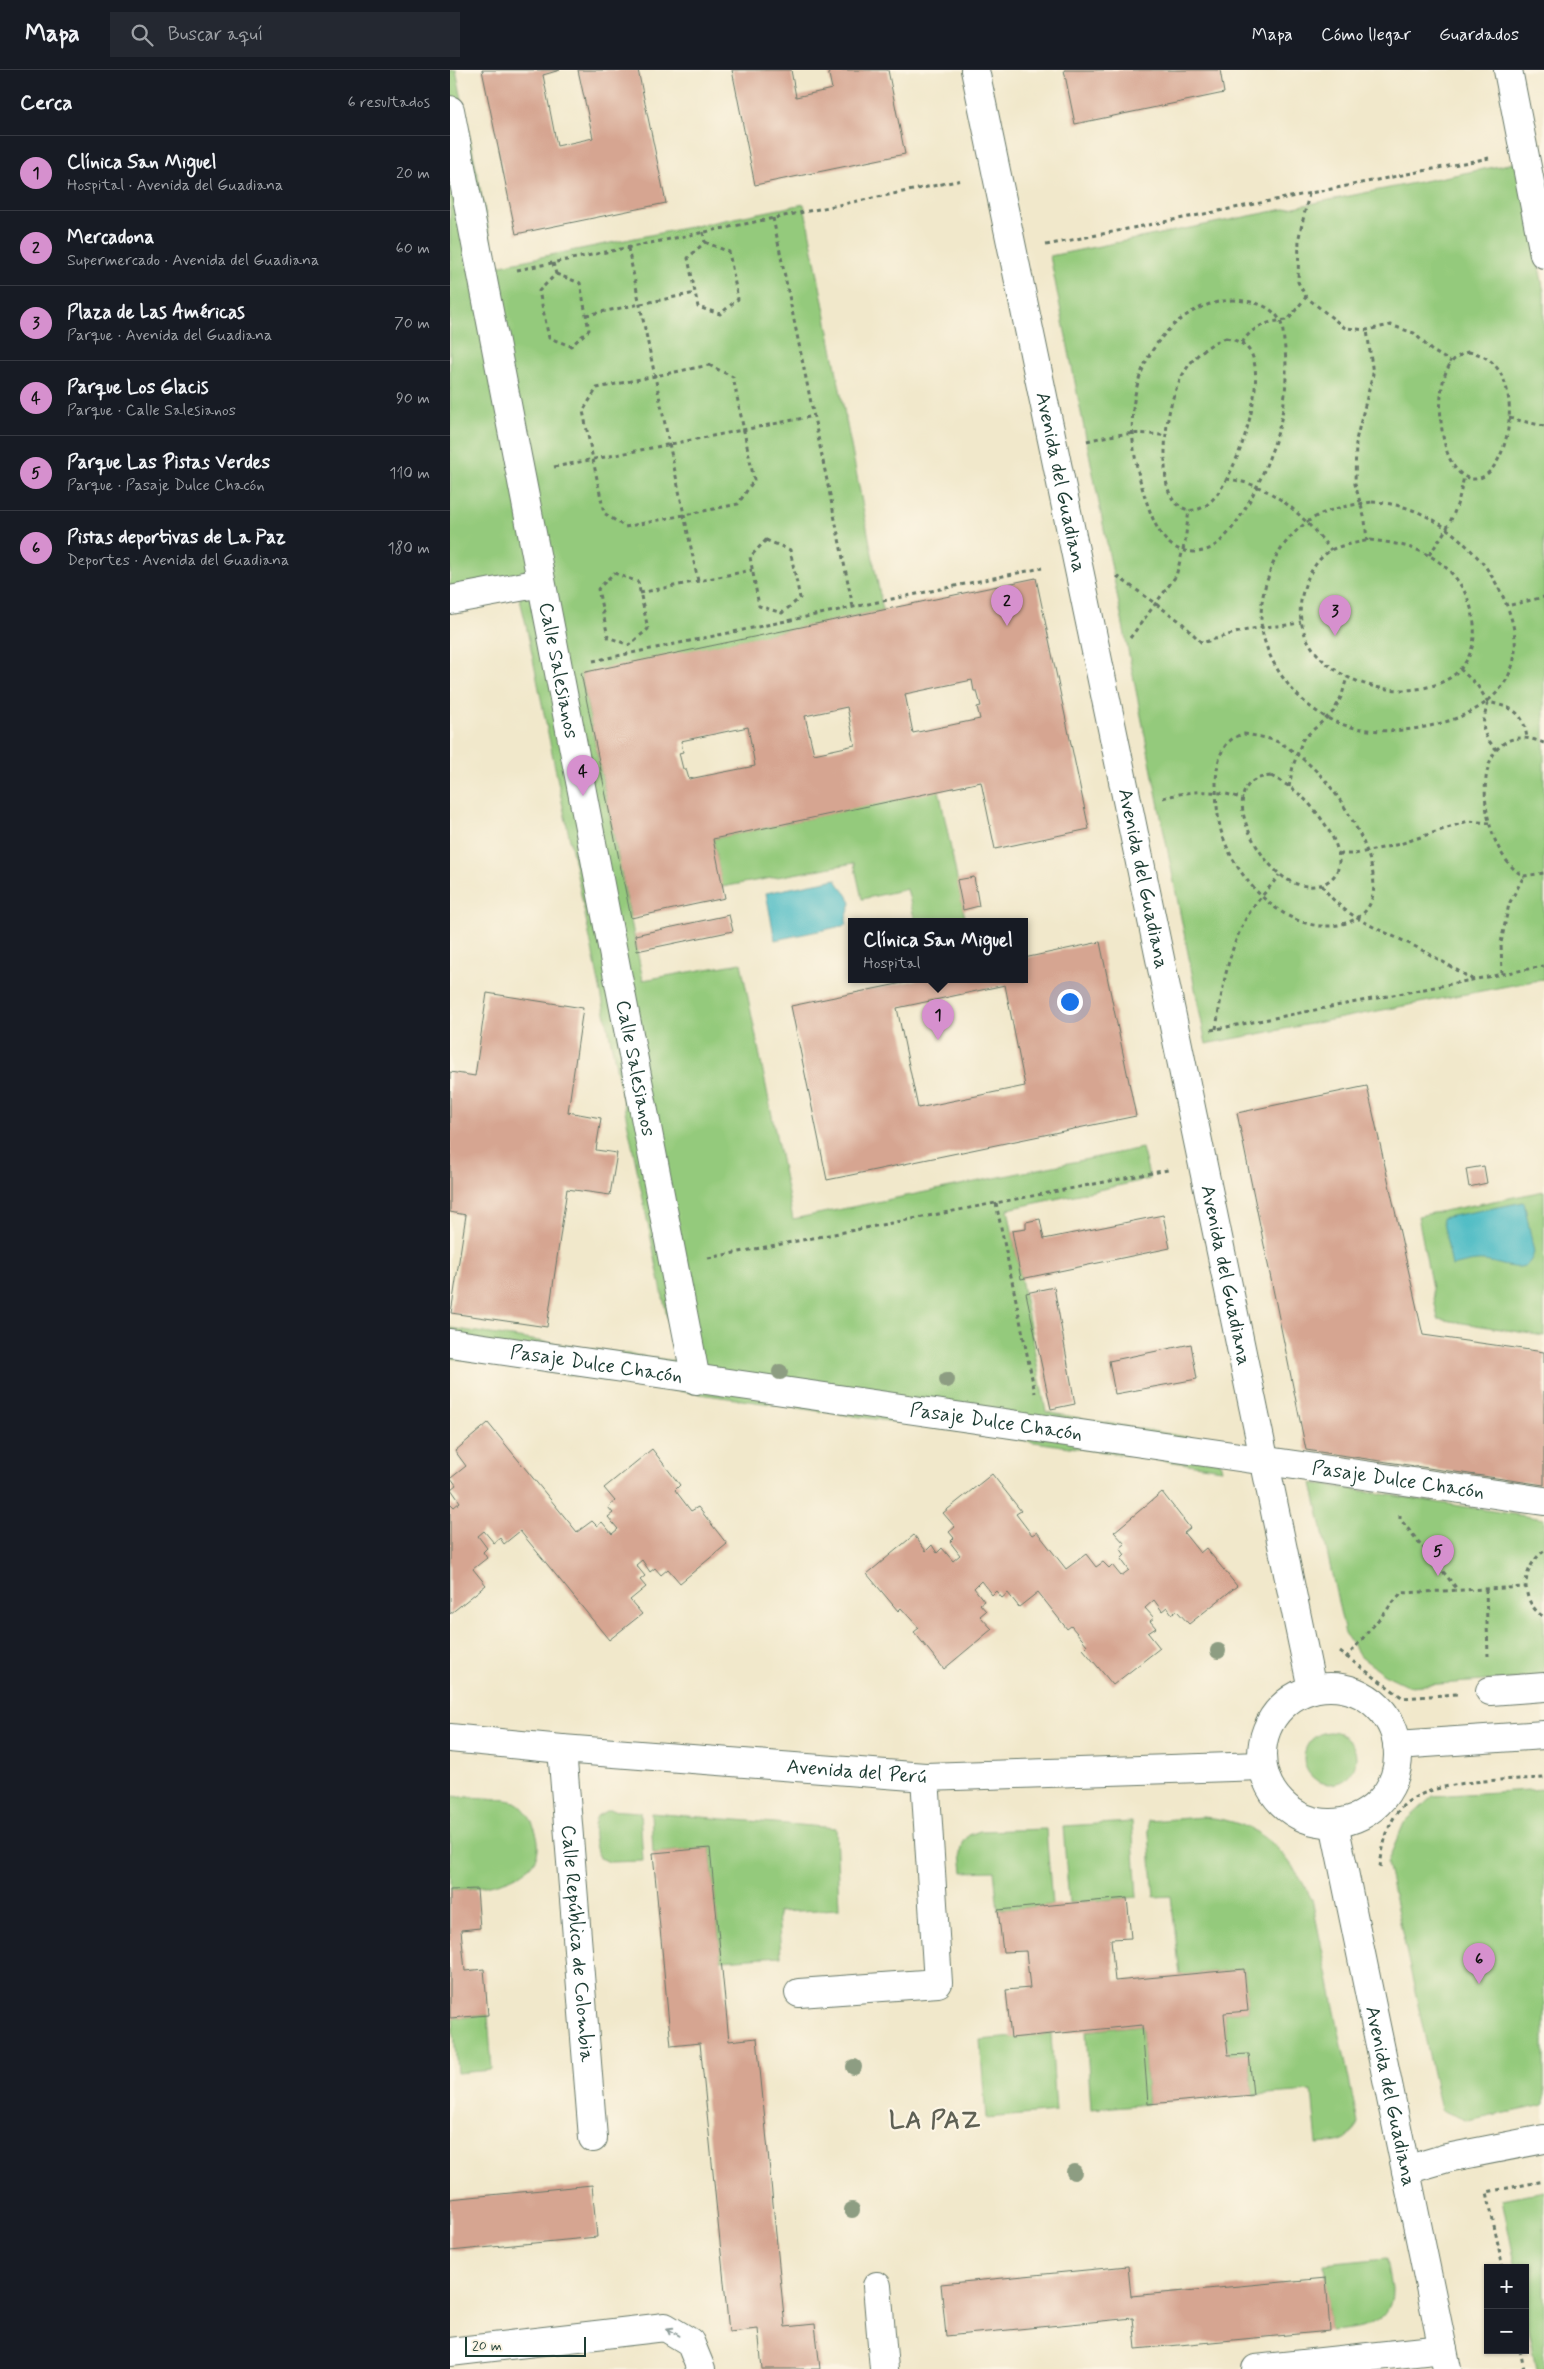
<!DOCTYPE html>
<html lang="es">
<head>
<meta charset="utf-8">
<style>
	:root { --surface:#171b24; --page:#242831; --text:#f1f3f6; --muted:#9ea1a6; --line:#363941; --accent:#d690ce }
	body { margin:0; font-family:Mynerve,sans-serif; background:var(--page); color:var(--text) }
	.controls { position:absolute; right:15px; bottom:15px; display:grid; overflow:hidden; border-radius:0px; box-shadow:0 1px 4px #0004 }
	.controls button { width:45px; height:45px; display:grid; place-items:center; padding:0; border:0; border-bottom:1px solid var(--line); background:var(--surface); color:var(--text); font:25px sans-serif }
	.scale { position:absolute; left:15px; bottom:12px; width:121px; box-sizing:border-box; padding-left:5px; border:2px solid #1f3d34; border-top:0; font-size:14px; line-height:18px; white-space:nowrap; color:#1f3d34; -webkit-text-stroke:4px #fcf5e5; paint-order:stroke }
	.you { position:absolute; left:619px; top:931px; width:18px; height:18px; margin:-12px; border:4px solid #fff; border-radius:50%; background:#1a73e8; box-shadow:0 0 0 8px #1a73e833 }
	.badge { display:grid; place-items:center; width:32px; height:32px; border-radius:50%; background:var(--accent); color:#111; font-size:16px; font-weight:700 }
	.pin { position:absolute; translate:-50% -41px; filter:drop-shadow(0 1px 2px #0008) }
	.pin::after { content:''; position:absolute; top:26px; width:18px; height:15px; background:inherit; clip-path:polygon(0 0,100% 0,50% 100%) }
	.popup { position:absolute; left:398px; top:848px; width:180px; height:65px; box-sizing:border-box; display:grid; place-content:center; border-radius:0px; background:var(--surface); filter:drop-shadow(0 1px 4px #0005); font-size:16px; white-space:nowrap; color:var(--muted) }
	.popup b { font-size:19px; color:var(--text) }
	.popup::after { content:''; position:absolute; left:50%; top:100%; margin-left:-10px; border:10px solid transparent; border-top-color:var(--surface) }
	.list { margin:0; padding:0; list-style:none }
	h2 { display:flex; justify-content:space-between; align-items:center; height:65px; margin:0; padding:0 20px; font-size:21px }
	h2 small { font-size:16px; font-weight:400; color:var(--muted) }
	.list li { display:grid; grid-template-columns:32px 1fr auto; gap:15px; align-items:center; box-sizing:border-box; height:75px; padding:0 20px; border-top:1px solid var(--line) }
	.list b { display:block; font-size:19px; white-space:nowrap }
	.list p { margin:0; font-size:16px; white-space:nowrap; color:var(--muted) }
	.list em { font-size:16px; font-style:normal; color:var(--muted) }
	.icon { flex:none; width:28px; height:28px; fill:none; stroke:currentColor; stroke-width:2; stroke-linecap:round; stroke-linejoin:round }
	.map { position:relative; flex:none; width:1094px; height:2299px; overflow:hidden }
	header { display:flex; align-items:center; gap:30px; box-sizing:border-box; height:70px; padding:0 25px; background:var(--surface); border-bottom:1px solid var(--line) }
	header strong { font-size:24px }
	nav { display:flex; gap:28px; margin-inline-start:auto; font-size:18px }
	.search { width:350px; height:45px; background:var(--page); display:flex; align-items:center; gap:12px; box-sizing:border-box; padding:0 18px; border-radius:0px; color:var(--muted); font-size:19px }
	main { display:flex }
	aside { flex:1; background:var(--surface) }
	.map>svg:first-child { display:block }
</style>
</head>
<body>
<header>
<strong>Mapa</strong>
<div class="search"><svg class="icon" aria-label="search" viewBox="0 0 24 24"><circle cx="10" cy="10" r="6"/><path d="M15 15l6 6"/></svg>Buscar aquí</div>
<nav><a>Mapa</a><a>Cómo llegar</a><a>Guardados</a></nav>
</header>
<main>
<aside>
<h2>Cerca<small>6 resultados</small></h2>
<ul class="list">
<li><span class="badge">1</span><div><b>Clínica San Miguel</b><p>Hospital · Avenida del Guadiana</p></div><em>20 m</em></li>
<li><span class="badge">2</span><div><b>Mercadona</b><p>Supermercado · Avenida del Guadiana</p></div><em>60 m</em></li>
<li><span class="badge">3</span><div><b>Plaza de Las Américas</b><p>Parque · Avenida del Guadiana</p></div><em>70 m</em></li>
<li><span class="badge">4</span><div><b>Parque Los Glacis</b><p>Parque · Calle Salesianos</p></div><em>90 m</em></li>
<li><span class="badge">5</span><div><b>Parque Las Pistas Verdes</b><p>Parque · Pasaje Dulce Chacón</p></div><em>110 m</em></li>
<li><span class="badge">6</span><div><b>Pistas deportivas de La Paz</b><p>Deportes · Avenida del Guadiana</p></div><em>180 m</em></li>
</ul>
</aside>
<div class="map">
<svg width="1094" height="2299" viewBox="0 0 1094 2299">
	<rect width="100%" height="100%" fill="#fcf5e5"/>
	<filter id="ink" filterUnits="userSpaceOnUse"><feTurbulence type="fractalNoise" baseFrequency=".02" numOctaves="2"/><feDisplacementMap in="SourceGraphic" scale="10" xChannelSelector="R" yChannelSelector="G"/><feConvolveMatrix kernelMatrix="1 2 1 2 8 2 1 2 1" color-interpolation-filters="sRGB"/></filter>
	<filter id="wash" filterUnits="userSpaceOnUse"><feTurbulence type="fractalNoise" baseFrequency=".0096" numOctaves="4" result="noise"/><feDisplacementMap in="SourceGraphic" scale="20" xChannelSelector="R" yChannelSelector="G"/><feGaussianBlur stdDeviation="1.12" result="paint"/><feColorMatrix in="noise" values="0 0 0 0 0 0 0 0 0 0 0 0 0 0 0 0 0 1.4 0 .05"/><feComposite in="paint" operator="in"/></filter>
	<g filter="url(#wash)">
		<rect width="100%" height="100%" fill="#f1e8cb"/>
		<g fill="#94ca7c" stroke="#5a8458">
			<path d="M0,0H6L46,196L354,134L433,540L131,604L193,910L291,893L343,1149L692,1078L700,1109L558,1139L596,1342L764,1372L772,1399L0,1288V1258L226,1291L75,550L64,505L0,517Z"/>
			<path d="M1069,92L1094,223V909L756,974L600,186Z"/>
			<path d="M489,720L515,848L499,851H465L457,819L412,829L404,793L272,817L263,769Z"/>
			<path d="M1094,1121V1266L988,1249L968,1146Z"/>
			<path d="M862,1413L1094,1449V1607L959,1616L934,1604L911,1587L895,1564Z"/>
			<circle cx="880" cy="1688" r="26"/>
			<path d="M1094,1719V2035L1018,2051L991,2040L937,1793L954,1753L983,1726Z"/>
			<path d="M0,1726C12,1727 56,1728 65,1732C75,1737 81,1749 85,1759C104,1810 34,1818 0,1820Z"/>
			<path d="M158,1740L190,1742L193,1791L160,1792L149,1788C144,1774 141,1759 147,1746Z"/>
			<path d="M201,1743L386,1758L389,1839L328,1842L331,1886L271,1890L260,1778L203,1783Z"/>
			<path d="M752,1747C811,1751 837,1780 862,1830L908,2053C898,2074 888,2072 867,2074L862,2021L803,2025L799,1984L778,1985L774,1943L798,1941L794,1899L730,1905L721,1826L704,1827L698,1751Z"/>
			<path d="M682,1752L687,1827L619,1833L613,1756Z"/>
			<path d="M596,1759L602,1835L548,1840L544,1801L513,1802L511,1782L513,1773L519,1765L530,1761Z"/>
			<path d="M38,1945L42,2000L7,2003L3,1948Z"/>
			<path d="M692,1955L698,2034L641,2039L636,1961Z"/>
			<path d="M601,1964L606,2042L536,2048L530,1970Z"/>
			<path d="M1094,2121V2299H1086L1075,2244V2198H1066L1052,2129Z"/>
			<path d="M937,2188C938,2198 941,2209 942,2220C943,2256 907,2259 880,2261L874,2194Z"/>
		</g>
		<g fill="#4ebcc5" stroke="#367c7c">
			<path d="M386,809C389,818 398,822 401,833L396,849L397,855L325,870L316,823Z"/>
			<path d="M1074,1132L1084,1182C1078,1209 1052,1192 1033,1191C1023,1190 1012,1194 1002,1196L992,1148Z"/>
		</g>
		<g id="blocks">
			<g fill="#d6a591" fill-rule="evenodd">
				<path d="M32,0H110L93,5L107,76L143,68L128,0H188L216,133L66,164Z"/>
				<path d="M282,0H341L346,27L382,19L378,0H438L455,84L305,115Z"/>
				<path d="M614,0H770L774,23L625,54Z"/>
				<path d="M586,508L639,759L545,779L531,712L263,769L275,828L181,848L131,603ZM522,610L524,621H527L531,636L527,637L530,649L463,663L455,624ZM397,637L405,675L364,684L355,646ZM298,657L305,696L239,709L236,699H233L229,683L233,682L231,671Z"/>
				<path d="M524,807L529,836L513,840L507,810Z"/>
				<path d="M279,845L283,861L187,881L185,865Z"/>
				<path d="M650,872L686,1046L377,1110L341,936L472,909H574V888ZM555,915L575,1016L468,1038L447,938Z"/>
				<path d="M37,923L133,938L118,1042L151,1048L146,1080L167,1083L160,1125L117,1119L97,1257L1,1243L16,1145L0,1142V1002L25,1006Z"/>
				<path d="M917,1016L973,1265L1094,1282V1415L856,1380L787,1043Z"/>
				<path d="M1034,1096L1037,1113L1019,1117L1016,1099Z"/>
				<path d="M713,1145L720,1178L571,1209L562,1161L576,1159V1152L590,1149L594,1169Z"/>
				<path d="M604,1217L625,1334L601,1339L576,1223Z"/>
				<path d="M741,1274L747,1309L665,1324L659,1291Z"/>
				<path d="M38,1353L127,1462L142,1451L147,1456L152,1452L162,1464L168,1459L158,1447L163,1443L158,1437L165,1431L154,1418L202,1379L230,1415L225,1420L241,1441L248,1437L277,1474L230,1513L218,1499L211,1505L205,1498L200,1502L192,1490L186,1495L195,1506L190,1510L196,1517L180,1530L192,1544L159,1570L70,1461L54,1474L50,1468L44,1473L34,1461L28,1466L37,1478L33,1482L37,1488L23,1499L36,1515L0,1544V1433L4,1437L10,1432L1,1419L6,1415L1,1408L16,1396L5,1381Z"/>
				<path d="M542,1404L571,1441L566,1444L582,1465L587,1462L616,1499L636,1484L646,1497L653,1492L659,1498L662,1495L671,1506L679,1500L671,1489L675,1485L670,1478L675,1474L664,1462L712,1422L740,1458L734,1463L750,1483L756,1478L787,1516L739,1554L727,1541L722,1544L717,1537L712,1541L704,1530L695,1538L704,1548L700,1551L706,1558L698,1563L710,1578L663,1615L633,1579L637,1575L621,1556L617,1559L588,1522L569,1537L558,1523L552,1528L546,1521L542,1525L531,1511L524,1518L534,1531L530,1534L536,1541L530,1546L542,1559L494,1599L464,1562L469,1558L451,1538L448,1541L417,1504L464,1465L476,1481L482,1475L487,1483L492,1478L503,1491L510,1485L500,1472L504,1468L499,1462L505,1457L493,1443Z"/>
				<path d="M260,1778L279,1971L307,1968L335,2257L365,2254L370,2299H312L308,2259L279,2262L250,1973L221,1976L203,1783Z"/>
				<path d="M27,1819L30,1858L11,1860L15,1901L34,1899L38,1945L0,1948V1820Z"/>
				<path d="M677,1828L681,1868L661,1869L665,1911L794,1899L798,1941L774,1943L778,1985L799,1984L803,2025L698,2034L692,1955L561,1968L556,1920L580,1918L576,1881L553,1882L548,1840Z"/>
				<path d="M142,2115L147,2167L0,2181V2129Z"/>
				<path d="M678,2196L681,2226L876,2208L880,2261L686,2279L683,2248L496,2266L491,2214Z"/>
			</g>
		</g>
	</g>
	<g filter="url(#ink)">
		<use href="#blocks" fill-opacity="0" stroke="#687969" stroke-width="1"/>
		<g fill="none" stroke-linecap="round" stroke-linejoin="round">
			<g stroke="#687969" stroke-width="30">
				<g id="street">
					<path id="s1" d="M525,0L862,1619"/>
					<path d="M1058,0L1094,184"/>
					<path id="s2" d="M0,40L246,1310"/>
					<path d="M0,530L91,513"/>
					<path id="s3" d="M0,1273L1094,1431"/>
					<circle cx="880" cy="1685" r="68"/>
					<path d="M1040,1621L1094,1617"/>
					<path id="s4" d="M0,1668L112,1679L475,1707L812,1696"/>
					<path d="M947,1675L1094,1665"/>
					<path id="s5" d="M112,1679L143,2068"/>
					<path id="s6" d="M884,1753L997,2299"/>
					<path d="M349,1923L488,1913L475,1707"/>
					<path d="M956,2100L997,2088L1094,2069"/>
					<path d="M427,2216L434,2299"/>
					<path d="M0,2282L215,2257L240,2272L251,2299"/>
					<path d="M806,2299L993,2279"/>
				</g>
			</g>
			<g stroke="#687969" stroke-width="3" stroke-dasharray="4 4" stroke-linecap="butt">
				<path d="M859,124L849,167L848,212L856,227L895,258L917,260L940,255L964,263L981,280L1001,292"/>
				<path d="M323,148L403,537"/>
				<path d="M253,162L255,172"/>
				<path d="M255,172L279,182L288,229L270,244L248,237L238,188Z"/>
				<path d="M596,175L1039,88"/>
				<path d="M178,178L248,511"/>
				<path d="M103,193L106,204"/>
				<path d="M67,200L512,110"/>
				<path d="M106,204L130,213L139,260L121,276L99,268L89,221Z"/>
				<path d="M782,230C799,231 816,233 827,246C833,253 833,263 834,271C838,299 836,331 829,358C820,391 793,457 764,476C756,482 745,483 735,481C713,477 704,453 697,433C687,404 680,371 683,340C687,286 725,234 782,230Z"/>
				<path d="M136,245L245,223"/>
				<path d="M776,268C786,270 795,273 801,283C818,314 784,418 755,436C744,443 734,441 725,432C716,422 715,405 715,392C714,346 725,285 776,268Z"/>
				<path d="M792,273C802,256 819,251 838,250L856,227"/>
				<path d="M1018,282C1083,289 1061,411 1023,409C988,406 984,321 998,298C1002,289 1009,285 1018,282Z"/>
				<path d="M259,295L283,307L304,410L288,434L175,457L154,443L133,341L147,318Z"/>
				<path d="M1059,348L1094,356"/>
				<path d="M637,371C663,364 689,361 716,366"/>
				<path d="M104,397L364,346"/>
				<path d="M776,409C824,414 852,445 881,480"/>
				<path d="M922,432C971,434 1005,460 1035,496C1094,581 1065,644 963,659C939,662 914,662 891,654C852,641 812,592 811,549C811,535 813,521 818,508C825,482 843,459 867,446C884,437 903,435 922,432Z"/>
				<path d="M316,470L340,480L350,528L332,543L309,536L300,487Z"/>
				<path d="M920,470C946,473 974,478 994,496C1030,526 1040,592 990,613C926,639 823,589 857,510C862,498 871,485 883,479C895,474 907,473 920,470Z"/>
				<path d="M917,471L915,450L905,414L906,370L923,304L917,260"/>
				<path d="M979,485C1000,455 1007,443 1014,406"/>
				<path d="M164,503L188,512L198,559L179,575L158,567L148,519Z"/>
				<path d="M667,506L731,552L752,573C771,567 789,561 809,558C824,555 835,557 851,552"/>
				<path d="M190,523L302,500"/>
				<path d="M1061,535L1094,527"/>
				<path d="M680,568L726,506L735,472L739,440"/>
				<path d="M143,591L592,498"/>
				<path d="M1010,599L1027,615L1038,632C1063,638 1074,641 1077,669"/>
				<path d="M1038,633C1032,655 1029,662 1047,680"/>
				<path d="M794,664C807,666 822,668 834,675C849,685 862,696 874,709C901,740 963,841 888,855C834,865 782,805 770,757C767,742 766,727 766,712C767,691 771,669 794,664Z"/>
				<path d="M1094,673C1013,640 1025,781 1074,806L1094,803"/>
				<path d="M821,706C829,710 837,715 844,720C864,734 911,792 877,812C867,818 855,817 844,813C810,801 760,709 821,706Z"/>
				<path d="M839,717L843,696L853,669L884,641L892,625L897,607"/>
				<path d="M713,728C740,720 767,719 793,729"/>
				<path d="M889,784H905L950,774L1018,751L1039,753"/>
				<path d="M872,815C891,847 932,860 964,876C984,886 1003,898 1022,909"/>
				<path d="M1052,904L1051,873L1059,834L1074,806"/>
				<path d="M766,959C772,920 778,879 798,845C807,830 820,818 829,805"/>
				<path d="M761,960L1094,896"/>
				<path d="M546,1133L585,1323"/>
				<path d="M258,1188L718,1100"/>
				<path d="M950,1445V1449L1008,1520"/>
				<path d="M1094,1481C1071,1498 1069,1531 1094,1547"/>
				<path d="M1036,1519L1038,1586"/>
				<path d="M890,1582L953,1628L1007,1624"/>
				<path d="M896,1588L951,1523L1076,1517"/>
				<path d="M930,1797C933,1773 939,1742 962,1729C997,1709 1054,1710 1094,1708"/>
				<path d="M1053,2198L1037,2122L1094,2111"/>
				<path d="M1070,2280L1074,2299"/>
			</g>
			<use href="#street" stroke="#fff" stroke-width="28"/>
		</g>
		<g fill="#8d9d82">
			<circle cx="330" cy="1302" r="8"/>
			<circle cx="497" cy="1310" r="8"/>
			<circle cx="768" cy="1581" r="8"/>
			<circle cx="404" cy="1997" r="8"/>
			<circle cx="624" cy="2102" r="8"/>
			<circle cx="402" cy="2140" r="8"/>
		</g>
		<defs><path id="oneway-shaft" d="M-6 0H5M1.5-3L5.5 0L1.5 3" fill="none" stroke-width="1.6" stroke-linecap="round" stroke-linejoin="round" transform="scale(1.25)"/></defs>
		<use stroke="#8f9e9a" href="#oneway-shaft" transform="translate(223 2262) rotate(-150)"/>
	</g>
	<g text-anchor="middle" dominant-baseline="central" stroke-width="4.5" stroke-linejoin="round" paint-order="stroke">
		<g font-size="20" fill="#1f3d34" stroke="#fcf5e5">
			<text stroke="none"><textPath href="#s1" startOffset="421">Avenida del Guadiana</textPath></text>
			<text stroke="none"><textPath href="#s2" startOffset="571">Calle Salesianos</textPath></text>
			<text stroke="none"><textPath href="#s1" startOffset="826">Avenida del Guadiana</textPath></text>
			<text stroke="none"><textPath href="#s2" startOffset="976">Calle Salesianos</textPath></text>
			<text stroke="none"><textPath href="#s1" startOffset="1231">Avenida del Guadiana</textPath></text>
			<text stroke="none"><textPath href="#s3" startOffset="148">Pasaje Dulce Chacón</textPath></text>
			<text stroke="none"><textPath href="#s3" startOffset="552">Pasaje Dulce Chacón</textPath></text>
			<text stroke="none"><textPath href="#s3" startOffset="958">Pasaje Dulce Chacón</textPath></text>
			<text stroke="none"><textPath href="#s4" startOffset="408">Avenida del Perú</textPath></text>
			<text stroke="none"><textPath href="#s5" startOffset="195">Calle República de Colombia</textPath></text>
			<text stroke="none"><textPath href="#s6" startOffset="279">Avenida del Guadiana</textPath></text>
		</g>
		<g font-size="25" font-weight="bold" letter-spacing="1" fill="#5f6155" stroke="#fcf5e5">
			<text x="485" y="2051">LA PAZ</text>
		</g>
	</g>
</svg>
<div class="controls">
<button>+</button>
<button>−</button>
</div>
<div class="scale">20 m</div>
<div class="you"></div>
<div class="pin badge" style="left:488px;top:970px">1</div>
<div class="popup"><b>Clínica San Miguel</b>Hospital</div>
<div class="pin badge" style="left:557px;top:556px">2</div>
<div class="pin badge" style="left:885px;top:566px">3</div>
<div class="pin badge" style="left:133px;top:726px">4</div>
<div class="pin badge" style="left:988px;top:1506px">5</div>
<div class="pin badge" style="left:1029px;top:1914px">6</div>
</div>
</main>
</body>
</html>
